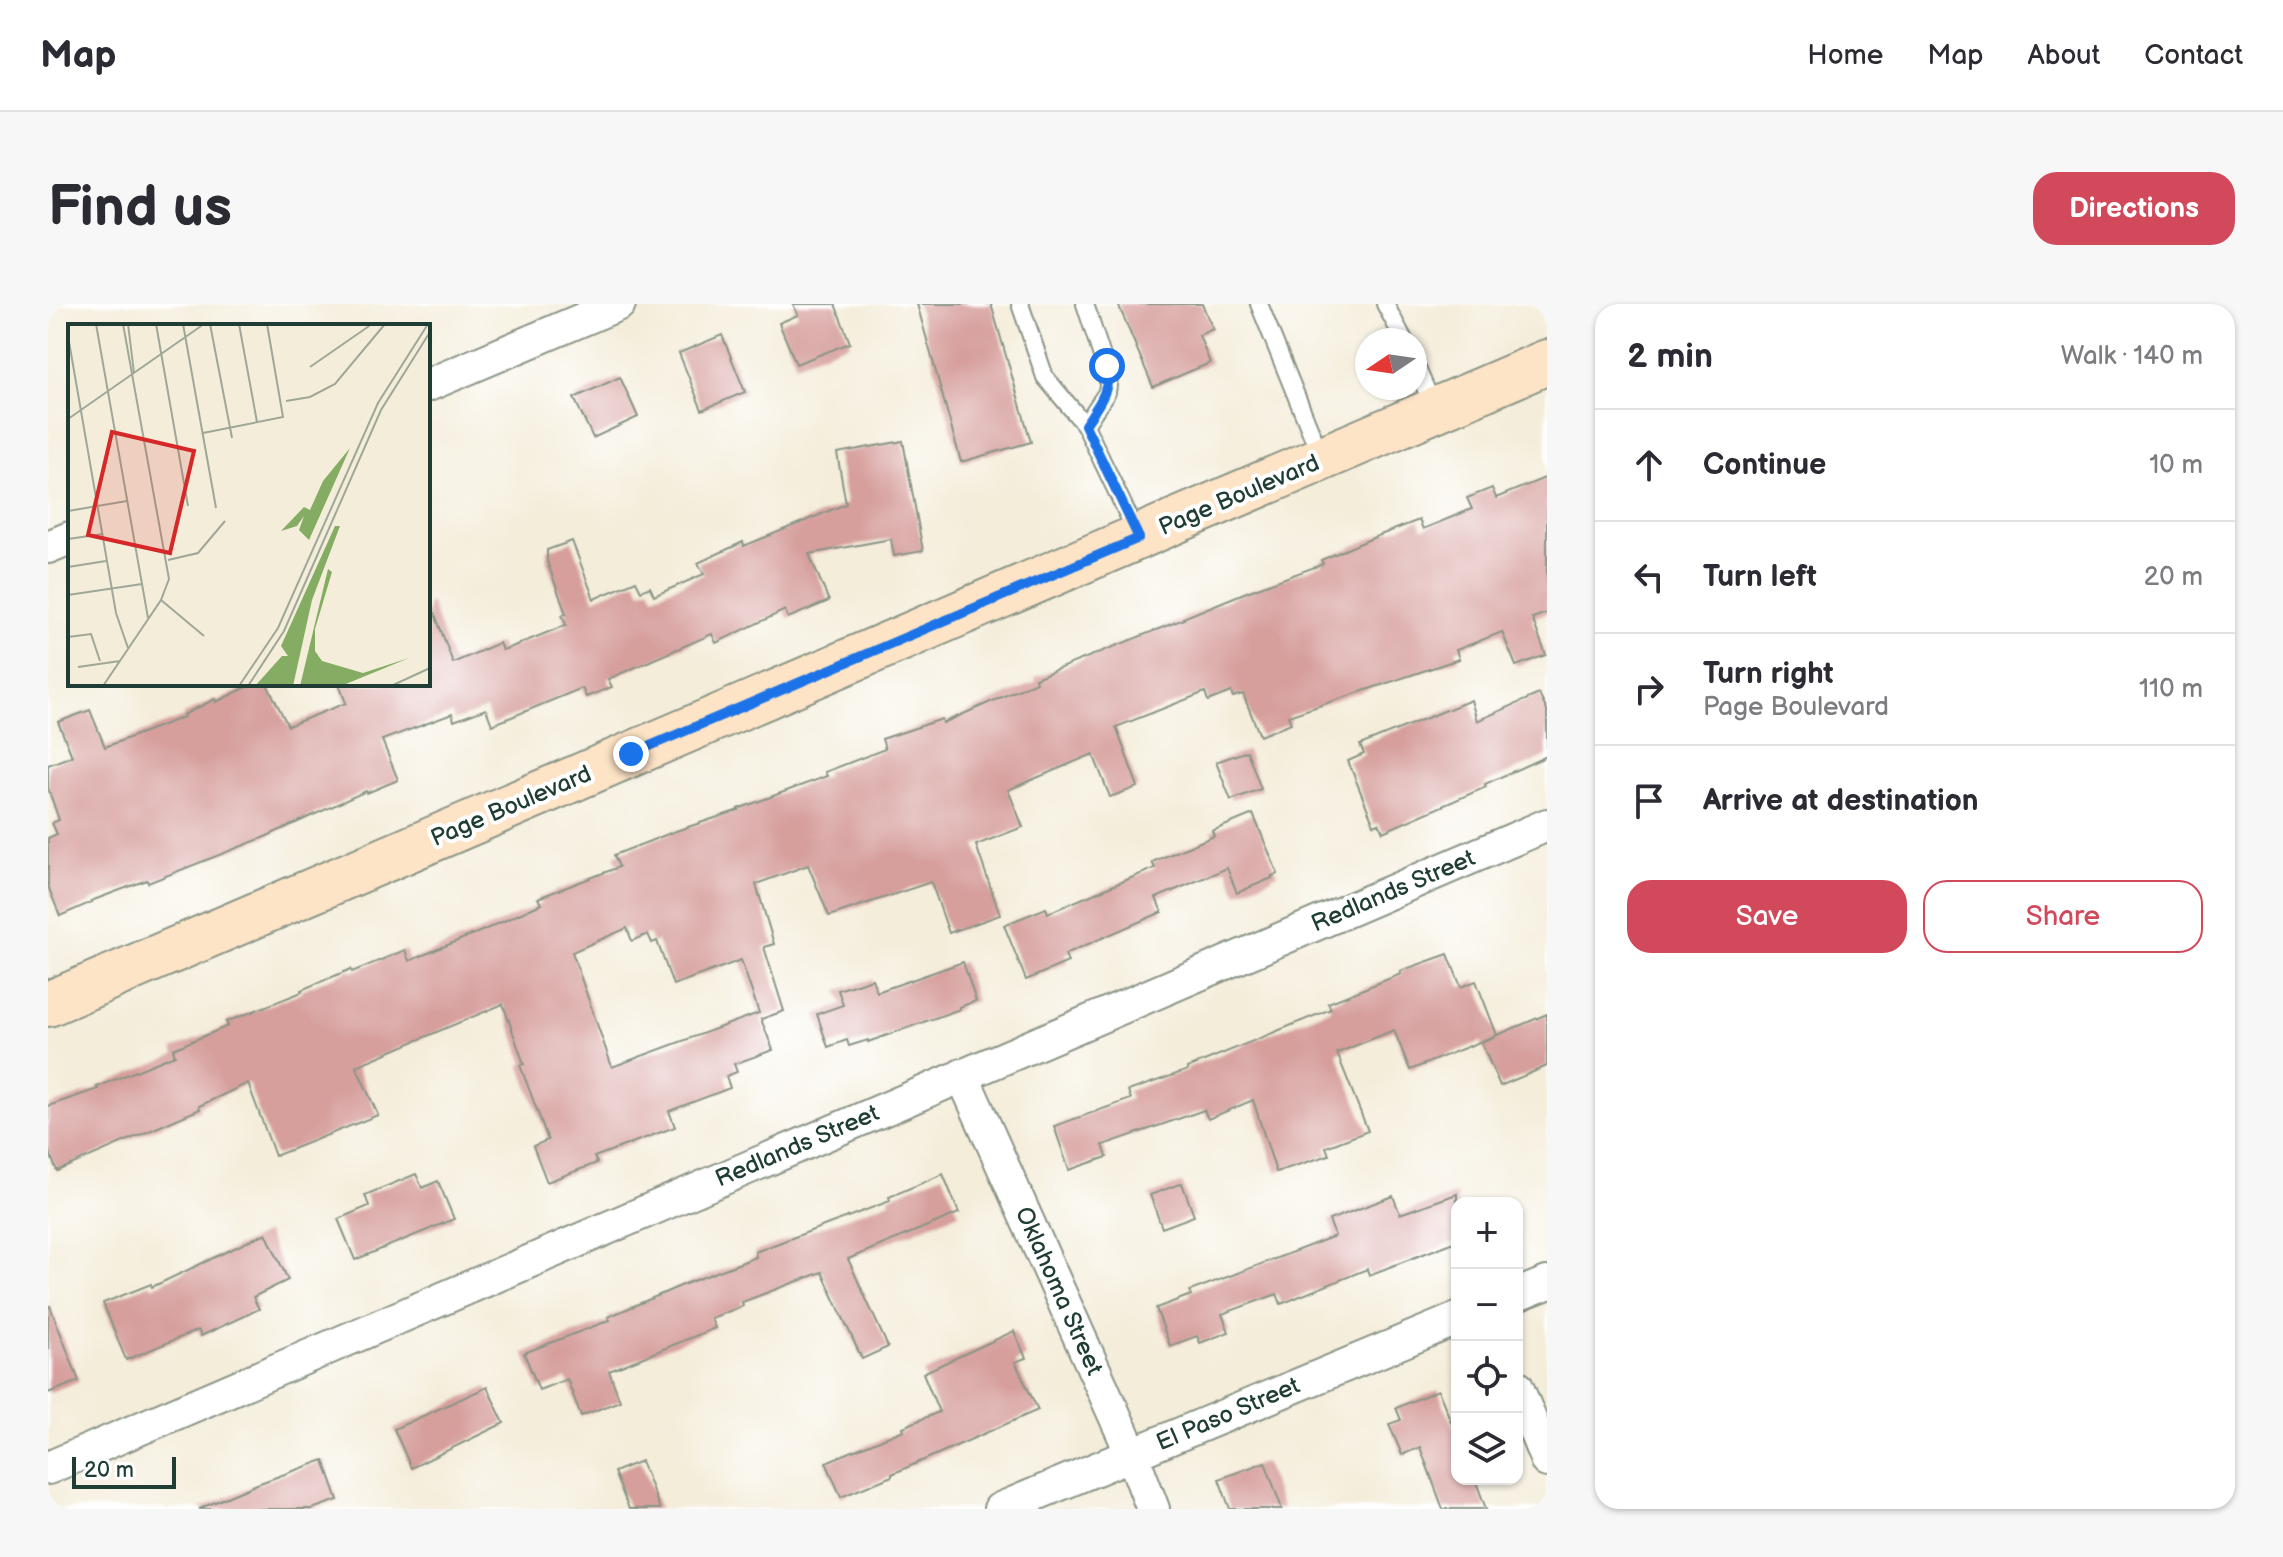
<!DOCTYPE html>
<html lang="en">
<head>
<meta charset="utf-8">
<style>
	:root { --surface:#fff; --page:#f7f7f7; --text:#2b2b33; --muted:#7c7c81; --line:#e1e1e2; --accent:#d1495b }
	body { margin:0; font-family:"Balsamiq Sans",sans-serif; background:var(--page); color:var(--text) }
	.controls { position:absolute; right:24px; bottom:24px; display:grid; overflow:hidden; border-radius:16px; box-shadow:0 2px 6px #0004 }
	.controls button { width:72px; height:72px; display:grid; place-items:center; padding:0; border:0; border-bottom:2px solid var(--line); background:var(--surface); color:var(--text); font:40px sans-serif }
	.compass { position:absolute; left:1307px; top:24px; width:72px; height:72px; border-radius:50%; background:var(--surface); box-shadow:0 2px 6px #0004; rotate:257deg }
	.scale { position:absolute; left:24px; bottom:20px; width:104px; box-sizing:border-box; padding-left:8px; border:4px solid #1f3d34; border-top:0; font-size:22px; line-height:28px; white-space:nowrap; color:#1f3d34; -webkit-text-stroke:6px #fff; paint-order:stroke }
	.stop { position:absolute; width:24px; height:24px; margin:-18px; border:6px solid #1a73e8; border-radius:50%; background:#fff }
	.stop.end { background:#1a73e8; border-color:#fff; box-shadow:0 2px 8px #0008 }
	.list { margin:0; padding:0; list-style:none }
	h2 { display:flex; justify-content:space-between; align-items:center; height:104px; margin:0; padding:0 32px; font-size:34px }
	h2 small { font-size:26px; font-weight:400; color:var(--muted) }
	.list li { display:grid; grid-template-columns:52px 1fr auto; gap:24px; align-items:center; box-sizing:border-box; height:112px; padding:0 32px; border-top:2px solid var(--line) }
	.list b { display:block; font-size:30px; white-space:nowrap }
	.list p { margin:0; font-size:26px; white-space:nowrap; color:var(--muted) }
	.list em { font-size:26px; font-style:normal; color:var(--muted) }
	.actions { display:flex; gap:16px; padding:24px 32px }
	.actions a { flex:1; padding:18px 0; border:2px solid var(--accent); border-radius:24px; text-align:center; font-size:28px; color:var(--accent) }
	.actions .main { background:var(--accent); color:#fff }
	.icon { flex:none; width:44px; height:44px; fill:none; stroke:currentColor; stroke-width:2; stroke-linecap:round; stroke-linejoin:round }
	.map { position:relative; flex:none; width:1499px; height:1205px; overflow:hidden; border-radius:24px }
	header { display:flex; align-items:center; gap:48px; box-sizing:border-box; height:112px; padding:0 40px; background:var(--surface); border-bottom:2px solid var(--line) }
	header strong { font-size:38px }
	nav { display:flex; gap:44px; margin-inline-start:auto; font-size:28px }
	.intro { display:flex; align-items:center; justify-content:space-between; box-sizing:border-box; height:192px; padding:0 48px }
	h1 { margin:0; font-size:56px }
	.button { padding:20px 36px; border-radius:24px; background:var(--accent); color:#fff; font-size:28px; font-weight:700 }
	main { display:flex; gap:48px; padding:0 48px }
	aside { flex:1; background:var(--surface); border-radius:24px; box-shadow:0 2px 6px #0004 }
	.map>svg:first-child { display:block }
</style>
</head>
<body>
<header>
<strong>Map</strong>
<nav><a>Home</a><a>Map</a><a>About</a><a>Contact</a></nav>
</header>
<div class="intro"><h1>Find us</h1><a class="button">Directions</a></div>
<main>
<div class="map">
<svg width="1499" height="1205" viewBox="0 0 1499 1205">
	<rect width="100%" height="100%" fill="#fff"/>
	<filter id="ink" filterUnits="userSpaceOnUse"><feTurbulence type="fractalNoise" baseFrequency=".0125" numOctaves="2"/><feDisplacementMap in="SourceGraphic" scale="16" xChannelSelector="R" yChannelSelector="G"/><feConvolveMatrix kernelMatrix="1 2 1 2 8 2 1 2 1" color-interpolation-filters="sRGB"/></filter>
	<filter id="wash" filterUnits="userSpaceOnUse"><feTurbulence type="fractalNoise" baseFrequency=".006" numOctaves="4" result="noise"/><feDisplacementMap in="SourceGraphic" scale="32" xChannelSelector="R" yChannelSelector="G"/><feGaussianBlur stdDeviation="1.8" result="paint"/><feColorMatrix in="noise" values="0 0 0 0 0 0 0 0 0 0 0 0 0 0 0 0 0 1.4 0 .05"/><feComposite in="paint" operator="in"/></filter>
	<g filter="url(#wash)">
		<rect width="100%" height="100%" fill="#f4edda"/>
		<g id="blocks">
			<g fill="#d69f9c" fill-rule="evenodd">
				<path d="M745,0H787L802,39L748,60L731,19L750,11Z"/>
				<path d="M869,0H943L983,138L913,158Z"/>
				<path d="M1070,0H1154L1165,25L1151,31L1162,59L1105,83Z"/>
				<path d="M674,31L697,88L654,106L631,49Z"/>
				<path d="M572,73L590,113L545,134L526,94Z"/>
				<path d="M855,137L875,247L846,252L843,235L761,250L781,297L740,314L737,306L668,339L664,330L560,375L564,383L538,393L534,384L444,421L438,405L406,417L404,410L334,436L350,476L319,489L318,487L217,533L100,579L99,576L43,597L44,598L12,612L0,582V534L9,530L4,519L11,516L0,484V461L24,452L10,418L42,406L57,443L136,413L135,411L167,395L168,398L205,380H219L240,422L298,399L291,380H380V299H383L405,359L451,339L454,346L461,344L518,321L514,311L518,310L499,257V246L524,237L546,295L588,277L593,287L602,283L606,292L656,270L650,259L695,238L696,242L798,200L789,149Z"/>
				<path d="M1499,173V309L1484,314L1498,351L1468,362L1454,328L1408,346L1411,355L1240,412L1243,419L1212,432L1195,390L1185,393L1183,388L1160,397L1157,388L1068,423L1090,483L1062,493L1045,450L960,486L975,523L928,541L952,611L901,629L883,578L781,612L760,561L708,580L726,640L716,643L736,707L713,715L725,746L686,760L689,768L678,772L682,784L621,807L627,823L546,853L549,859L499,878L485,842L500,836L472,761L476,760L455,700L308,762L330,811L227,852L200,779L151,802L152,805L9,867L0,845V802L50,785L49,783L127,751L125,745L180,722L178,718L254,688L253,686L303,665L304,668L357,646L361,657L436,626L493,600L490,594L571,563L566,551L625,528L691,506L690,505L779,472L777,468L837,445L834,435L894,415L895,419L988,378L987,374L1136,315L1135,314L1196,289L1275,260L1273,256L1327,233L1371,216L1375,225L1424,205L1419,194L1444,184L1448,194ZM579,624L584,637L600,630L604,639L609,637L625,681L693,656L711,709L564,763L524,648Z"/>
				<path d="M1491,390L1499,407V452L1437,480L1438,483L1335,528L1331,519L1326,521L1300,457L1316,450L1312,441L1423,396L1429,417Z"/>
				<path d="M1199,447L1213,485L1183,496L1168,458Z"/>
				<path d="M1205,510L1230,570L1224,572V574L1189,589L1179,564L1108,594L1114,608L1017,650L1020,658L978,676L956,621L998,604L1000,609L1107,564L1104,558L1166,532L1164,527Z"/>
				<path d="M1400,650L1413,683L1428,677L1449,731L1362,766L1346,726L1289,749L1320,827L1278,843L1281,851L1228,868L1205,796L1160,815L1156,806L1055,841L1059,853L1021,866L1006,822L1083,795L1080,787L1140,766L1139,764L1283,705L1280,699L1353,670L1352,667Z"/>
				<path d="M915,658L928,697L911,703L912,705L820,738V736L801,742L799,736L780,743L769,710L795,701L790,686L824,675L829,688Z"/>
				<path d="M1499,710V762L1452,782L1433,738Z"/>
				<path d="M368,870L374,884L390,877L406,915L307,956L290,915L321,902L317,891Z"/>
				<path d="M895,870L911,909L800,955L840,1043L814,1055L774,968L694,998L695,1002L663,1014L667,1024L561,1067L572,1097L533,1112L519,1075L491,1086L476,1049L562,1016L560,1013L637,980L708,953L707,948L842,897L841,893Z"/>
				<path d="M1134,879L1146,912L1114,924L1102,891Z"/>
				<path d="M1409,890V937L1321,971L1319,965L1233,1000L1229,990L1174,1010L1181,1028L1152,1039L1149,1032L1122,1042L1108,1004L1143,991L1142,987L1287,932L1281,916L1345,892L1352,910Z"/>
				<path d="M218,929L240,976L205,993L211,1005L153,1032L150,1026L78,1056L55,999L103,980L104,983Z"/>
				<path d="M2,1002L31,1077L0,1089V1003Z"/>
				<path d="M966,1027L978,1054L967,1058L990,1106L844,1170V1172L793,1193L778,1158L856,1126L855,1123L891,1108L875,1069Z"/>
				<path d="M439,1083L456,1119L363,1164L346,1125Z"/>
				<path d="M1390,1086L1409,1132V1175H1427L1438,1205H1395L1372,1143L1354,1151L1341,1120L1353,1116L1348,1104Z"/>
				<path d="M276,1156L290,1196L264,1205H151L209,1180Z"/>
				<path d="M593,1157L612,1205H581L566,1168Z"/>
				<path d="M1217,1158L1234,1205H1182L1171,1175Z"/>
			</g>
		</g>
	</g>
	<g filter="url(#ink)">
		<use href="#blocks" fill-opacity="0" stroke="#8a9587" stroke-width="2"/>
		<g fill="none" stroke-linecap="round" stroke-linejoin="round">
			<g stroke="#8a9587" stroke-width="20">
				<g id="lane">
					<path d="M972,0L997,73L1037,121L1090,232"/>
					<path d="M1037,0L1061,74L1059,88L1037,121"/>
					<path d="M1211,0L1273,153"/>
					<path d="M1337,0L1356,36"/>
					<path d="M1367,60L1387,106"/>
				</g>
			</g>
			<g stroke="#8a9587" stroke-width="36">
				<g id="street">
					<path d="M380,81L571,0"/>
					<path d="M0,243L22,234"/>
					<path d="M914,771L1084,1150L1105,1205"/>
					<path d="M1469,991L1499,979"/>
					<path d="M1469,1083L1499,1157"/>
					<path d="M0,1164L1499,521"/>
					<path d="M952,1205L1409,1015"/>
				</g>
			</g>
			<g stroke="#8a9587" stroke-width="48">
				<path id="secondary" d="M0,700L1499,58"/>
			</g>
			<use href="#lane" stroke="#fff" stroke-width="16"/>
			<use href="#street" stroke="#fff" stroke-width="32"/>
			<use href="#secondary" stroke="#fee4c6" stroke-width="44"/>
		</g>
	</g>
	<g fill="none" stroke-linecap="round" stroke-linejoin="round" filter="url(#ink)">
		<path stroke="#1a73e8" stroke-width="10" d="M583,450L1091,234L1037,121C1050,101 1063,87 1059,62"/>
	</g>
	<g text-anchor="middle" dominant-baseline="central" stroke-width="8" stroke-linejoin="round" paint-order="stroke">
		<g font-size="24" fill="#1f3d34" stroke="#fff">
			<text transform="translate(1191 191) rotate(-23)">Page Boulevard</text>
			<text transform="translate(463 502) rotate(-23)">Page Boulevard</text>
			<text transform="translate(1345 587) rotate(-23)">Redlands Street</text>
			<text transform="translate(749 842) rotate(-23)">Redlands Street</text>
			<text transform="translate(1011 987) rotate(66)">Oklahoma Street</text>
			<text transform="translate(1180 1110) rotate(-23)">El Paso Street</text>
		</g>
	</g>
	<g transform="translate(20 20)">
		<rect width="362" height="362" fill="#f4edda"/>
		<path d="M282,124L241,216L231,206L236,192L229,202L213,207L236,183L242,186L255,157ZM267,202H272L244,276L225,362H187L214,332H220L213,322ZM260,245L264,248L247,305V327L254,337L295,349L341,334L273,362H232Z" fill="#84ac62"/>
		<path fill="none" stroke="#9fa798" stroke-width="2" d="M28,0L80,294M60,0L66,49M88,0L120,182M115,0L148,184M142,0L164,114M171,0L189,98M0,12L48,289L60,324M242,43L304,0M218,77L242,73L267,60L317,0M0,95L136,0M135,109L215,93L199,0M0,187L59,177M0,215L35,210M100,236L130,229L157,197M0,243L38,237M0,271L74,260M93,276L136,312M0,313L23,310L32,337M10,343L52,337M35,362L93,276L101,255L55,0M171,362L210,304L310,79L360,0M180,362L216,307L313,86L362,8M323,362L362,344"/>
		<path fill="#d62828" fill-opacity="0.15" stroke="#d62828" stroke-width="4" d="M44,108L126,127L102,229L20,211Z"/>
		<rect width="362" height="362" fill="none" stroke="#1f3d34" stroke-width="4"/>
	</g>
</svg>
<div class="controls">
<button>+</button>
<button>−</button>
<button><svg class="icon" aria-label="locate" viewBox="0 0 24 24"><circle cx="12" cy="12" r="6"/><path d="M12 2v4M12 18v4M2 12h4M18 12h4"/></svg></button>
<button><svg class="icon" aria-label="layers" viewBox="0 0 24 24"><path d="M12 4l9 5-9 5-9-5zM3 14l9 5 9-5"/></svg></button>
</div>
<svg class="compass" viewBox="-18 -18 36 36"><path d="M0-13l5 13h-10z" fill="#e53935"/><path d="M0 13l5-13h-10z" fill="#7c7c81"/></svg>
<div class="scale">20 m</div>
<div class="stop" style="left:1059px;top:62px"></div>
<div class="stop end" style="left:583px;top:450px"></div>
</div>
<aside>
<h2>2 min<small>Walk · 140 m</small></h2>
<ul class="list">
<li><svg class="icon" aria-label="ahead" viewBox="0 0 24 24"><path d="M12 20V5M6 11l6-6 6 6"/></svg><div><b>Continue</b></div><em>10 m</em></li>
<li><svg class="icon" aria-label="left" viewBox="0 0 24 24"><path d="M17 20v-9H6M10 6l-5 5 5 5"/></svg><div><b>Turn left</b></div><em>20 m</em></li>
<li><svg class="icon" aria-label="right" viewBox="0 0 24 24"><path d="M7 20v-9h11M14 6l5 5-5 5"/></svg><div><b>Turn right</b><p>Page Boulevard</p></div><em>110 m</em></li>
<li><svg class="icon" aria-label="arrive" viewBox="0 0 24 24"><path d="M6 21V4h12l-3 4 3 4H6"/></svg><div><b>Arrive at destination</b></div></li>
</ul>
<div class="actions"><a class="main">Save</a><a>Share</a></div>
</aside>
</main>
</body>
</html>
